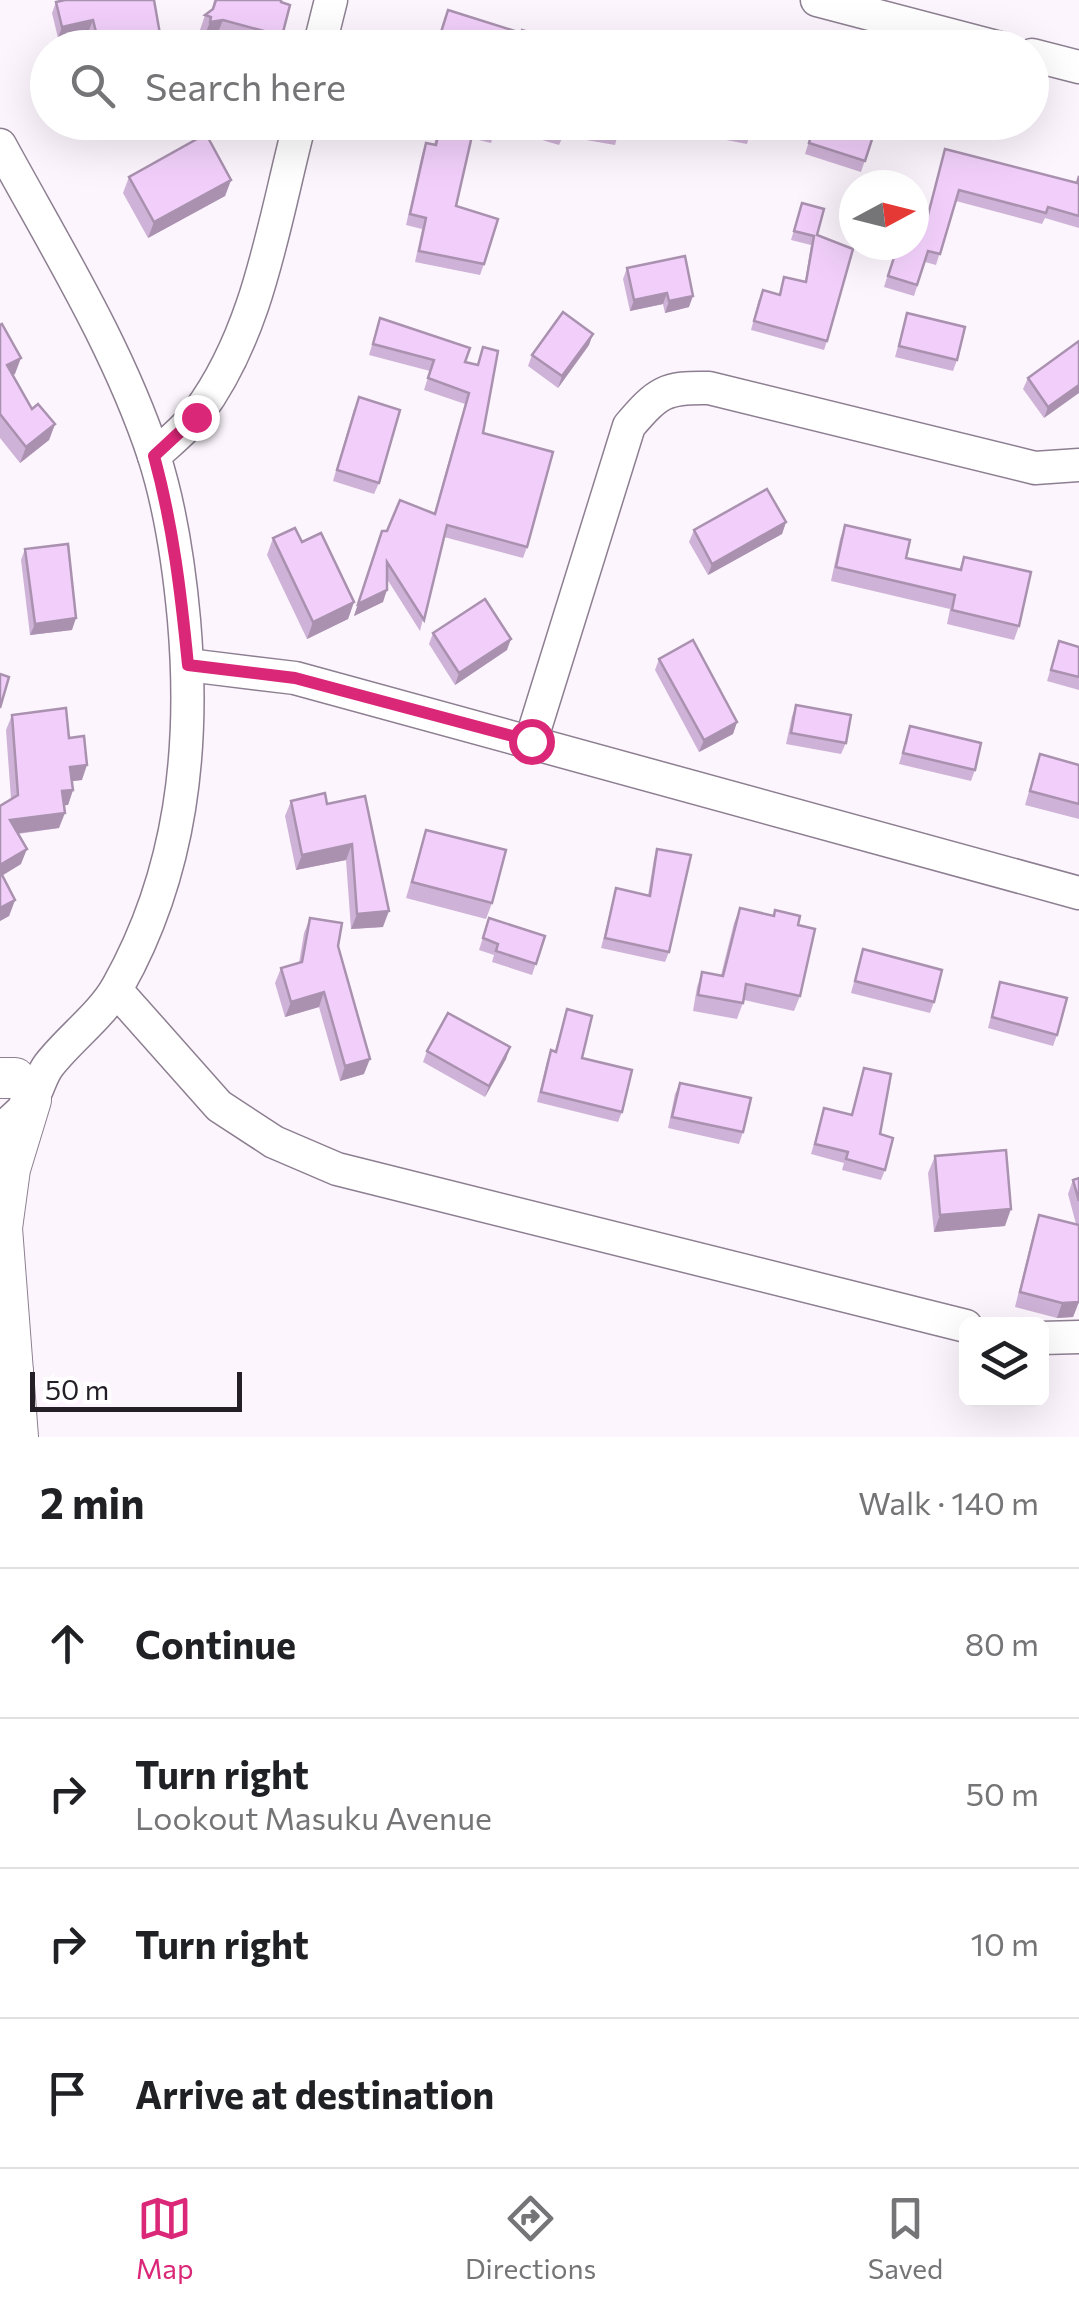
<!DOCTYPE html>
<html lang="en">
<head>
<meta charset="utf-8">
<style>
	:root { --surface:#fff; --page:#f6f6f6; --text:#202124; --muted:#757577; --line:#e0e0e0; --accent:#db2777 }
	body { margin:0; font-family:Commissioner,sans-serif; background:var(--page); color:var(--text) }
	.controls { position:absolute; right:30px; bottom:30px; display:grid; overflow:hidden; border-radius:15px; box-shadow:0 10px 40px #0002 }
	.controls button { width:90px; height:90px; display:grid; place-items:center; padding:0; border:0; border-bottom:2px solid var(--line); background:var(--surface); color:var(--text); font:50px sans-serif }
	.compass { position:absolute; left:839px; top:170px; width:90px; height:90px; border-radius:50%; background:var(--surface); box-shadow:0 10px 40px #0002; rotate:83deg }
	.scale { position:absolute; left:30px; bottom:25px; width:212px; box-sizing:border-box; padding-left:10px; border:5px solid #241f26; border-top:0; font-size:28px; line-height:35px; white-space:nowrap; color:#241f26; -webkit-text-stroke:8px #fff; paint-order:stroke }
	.stop { position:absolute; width:30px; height:30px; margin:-22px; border:8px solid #db2777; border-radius:50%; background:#fff }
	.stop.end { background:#db2777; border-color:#fff; box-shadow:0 2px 10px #0008 }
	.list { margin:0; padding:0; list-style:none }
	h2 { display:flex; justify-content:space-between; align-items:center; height:130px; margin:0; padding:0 40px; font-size:42px }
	h2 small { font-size:32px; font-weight:400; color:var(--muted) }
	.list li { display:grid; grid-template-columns:65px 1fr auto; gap:30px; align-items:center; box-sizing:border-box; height:150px; padding:0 40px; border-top:2px solid var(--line) }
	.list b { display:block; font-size:38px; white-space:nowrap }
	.list p { margin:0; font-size:32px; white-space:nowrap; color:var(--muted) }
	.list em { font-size:32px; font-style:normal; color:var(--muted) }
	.icon { flex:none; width:55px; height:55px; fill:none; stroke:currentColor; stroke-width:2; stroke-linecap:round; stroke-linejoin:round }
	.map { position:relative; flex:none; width:1079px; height:1437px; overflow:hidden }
	.search { position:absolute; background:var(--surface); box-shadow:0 10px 40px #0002; left:30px; right:30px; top:30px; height:110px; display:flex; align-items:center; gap:25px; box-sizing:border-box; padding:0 35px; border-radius:55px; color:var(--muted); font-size:38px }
	.sheet { height:730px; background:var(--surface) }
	nav { display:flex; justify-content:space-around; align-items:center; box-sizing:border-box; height:140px; border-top:2px solid var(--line); background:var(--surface); font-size:28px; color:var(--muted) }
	nav a { display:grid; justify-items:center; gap:5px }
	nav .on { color:var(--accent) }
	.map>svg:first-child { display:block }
</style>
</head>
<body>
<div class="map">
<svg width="1079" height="1437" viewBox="0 0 1079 1437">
	<rect width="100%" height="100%" fill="#fcf5fd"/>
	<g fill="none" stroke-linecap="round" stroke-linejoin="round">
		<g stroke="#8d7f91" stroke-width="35">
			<g id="minor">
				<path d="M817,0L1000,48"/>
				<path d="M319,48L331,0"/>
				<path d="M1032,55L1079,67"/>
				<path d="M0,145C55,246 118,347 154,456C171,509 179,565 184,620C195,747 182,872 118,986C102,1015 70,1038 49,1065C41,1075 39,1088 32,1099C24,1111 10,1121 0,1131"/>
				<path d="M154,456C169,442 186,429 198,413C260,330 274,220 300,122"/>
				<path d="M188,665L295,678L1079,893"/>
				<path d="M531,741L629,426C658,392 665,387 709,388L1035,468L1079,465"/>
				<path d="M116,990L219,1106L274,1142L337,1169L966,1326"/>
				<path d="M1042,1338L1079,1337"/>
			</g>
		</g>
		<g stroke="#8d7f91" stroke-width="42">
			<g id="major">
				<path d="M0,1078H15"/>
				<path d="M5,1347L13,1372L18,1437"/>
				<path d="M13,1372L2,1228L10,1169L31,1100"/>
			</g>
		</g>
		<use href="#minor" stroke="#fff" stroke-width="32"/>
		<use href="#major" stroke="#fff" stroke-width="40"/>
	</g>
	<g fill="#cfb2d7">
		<path d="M60,0H154L160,34L156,45L141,48H93L89,30L58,38L52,13L56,2Z"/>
		<path d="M214,0H281L282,36L278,48H262L217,35L204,37L206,32L200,30L205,15L212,10Z"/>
		<path d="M439,122H497L491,143L471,138L456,206L484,264L480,275L415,262L422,229L406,225L422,154L426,143L434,145Z"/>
		<path d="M536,122H621L615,145L563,136L559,145L532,137Z"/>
		<path d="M682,122H753L747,144L680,131Z"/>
		<path d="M815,122L877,124L861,172L805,154Z"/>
		<path d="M945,149L1076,183L1079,175V228L1045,218L1042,224L956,201L936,265L925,262L914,296L884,287L897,245L927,215Z"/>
		<path d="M129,177L231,180L225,196L148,238L123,193Z"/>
		<path d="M802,203L817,235L827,341L824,350L751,330L759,299L779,295L784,277L805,282L811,245L791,240Z"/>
		<path d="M627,268L689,307L665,313L663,304L630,311L623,279Z"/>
		<path d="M907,313L957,360L953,371L895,357Z"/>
		<path d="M380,318L465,362L483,433L527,547L523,558L444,537L420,631L387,579L383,602L354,616L382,531H387L434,514L465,404L424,390L430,371L369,355Z"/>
		<path d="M0,325L15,374L13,375L32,409L55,424L49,440L20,463L0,438Z"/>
		<path d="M1079,341L1044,418L1023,389L1028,378Z"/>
		<path d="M589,345L558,388L528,366L532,355Z"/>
		<path d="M354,409L379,483L374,494L333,481Z"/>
		<path d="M786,522L782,534L708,575L689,542L694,530Z"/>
		<path d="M845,525L906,558L959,570L964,557L1019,626L1014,640L947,624L950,609L831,581L840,539Z"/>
		<path d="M273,538L302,542L354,602L348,619L307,639L267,555Z"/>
		<path d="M25,549L72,630L30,635L21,560Z"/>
		<path d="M433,633L507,650L455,685L429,644Z"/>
		<path d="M1059,641L1079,647V690L1047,681Z"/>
		<path d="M659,659L737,722L733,734L699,752L655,670Z"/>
		<path d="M796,705L846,743L841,754L786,744L792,716Z"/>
		<path d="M12,715L69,738L82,780L72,781L73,790L68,805H64L59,828L18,834L21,864L2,875L15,900L9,916L0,921V806L11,799L6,730Z"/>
		<path d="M910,726L975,770L971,781L899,764Z"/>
		<path d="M1040,754L1079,765V819L1025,805Z"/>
		<path d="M365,796L383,927L351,929L346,860L296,870L285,816L291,801L327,804Z"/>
		<path d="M426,830L492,903L486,919L406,898Z"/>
		<path d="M657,849L669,952L665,962L601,948L616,888L648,895L654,859Z"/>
		<path d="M740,908L773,916L775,910L798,925L800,996L794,1011L744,1000L737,1019L693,1011L697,987L702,972L721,975L734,923Z"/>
		<path d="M310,918L338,946L364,1074L340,1081L319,1007L285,1017L275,983L281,968L299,963L304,933Z"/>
		<path d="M489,918L545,936L532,975L492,962L494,955L479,950Z"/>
		<path d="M863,949L934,1002L930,1013L851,993Z"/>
		<path d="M1000,982L1057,1035L1053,1046L988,1028Z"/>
		<path d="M567,1009L582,1058L622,1112L618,1122L537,1102L547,1061L551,1050L555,1051Z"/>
		<path d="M510,1047L506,1059L485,1097L423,1062L427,1051Z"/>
		<path d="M864,1068L880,1134L885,1170L881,1180L842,1170L844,1163L811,1154L824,1108L851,1115Z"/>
		<path d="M680,1083L743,1132L739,1144L668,1128L675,1094Z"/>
		<path d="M935,1156L1005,1226L934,1232L928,1173Z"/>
		<path d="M1079,1178V1301L1073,1317L1057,1318L1015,1307L1034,1230L1039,1215L1076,1224L1068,1194L1073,1180Z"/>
	</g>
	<g fill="#a991af">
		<path d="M93,20L89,30L58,38L62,27Z"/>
		<path d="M223,20L217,35L204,37L210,22Z"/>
		<path d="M160,34L156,45L141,48H98L99,44Z"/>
		<path d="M231,180L225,196L148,238L154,222Z"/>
		<path d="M667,293L663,304L630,311L634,300Z"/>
		<path d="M693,296L689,307L665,313L669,301Z"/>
		<path d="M593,334L589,345L558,388L562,376Z"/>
		<path d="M21,358L15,374L1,381L7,365Z"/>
		<path d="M1079,385V393L1044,418L1048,407Z"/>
		<path d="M55,424L49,440L20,463L26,447Z"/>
		<path d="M786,522L782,534L708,575L712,564Z"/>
		<path d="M387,590L383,602L354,616L358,604Z"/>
		<path d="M354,602L348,619L307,639L313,622Z"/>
		<path d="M76,618L72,630L30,635L35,624Z"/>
		<path d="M511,639L507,650L455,685L459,673Z"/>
		<path d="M737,722L733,734L699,752L704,740Z"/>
		<path d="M87,765L82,780L65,782L70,767Z"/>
		<path d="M73,790L68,805L57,806L62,791Z"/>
		<path d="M65,813L59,828L4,835L10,820Z"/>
		<path d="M352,844L346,860L296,870L302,855Z"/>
		<path d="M27,849L21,864L0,877V865Z"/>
		<path d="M15,900L9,916L0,921V908Z"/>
		<path d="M389,911L383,927L351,929L357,914Z"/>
		<path d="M324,992L319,1007L285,1017L291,1002Z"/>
		<path d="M510,1047L506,1059L485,1097L489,1086Z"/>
		<path d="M370,1059L364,1074L340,1081L345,1066Z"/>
		<path d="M1011,1209L1005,1226L934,1232L940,1215Z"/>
		<path d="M1079,1302L1073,1317L1057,1318L1062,1303Z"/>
	</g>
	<g fill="#f1cffa" stroke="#a991af" stroke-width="2.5">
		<path d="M65,0H154L160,34L99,44L93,20L62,27L56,2Z"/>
		<path d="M216,0H281V2L290,5L282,36L223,20L210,22L211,17L205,15L213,9Z"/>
		<path d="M448,10L521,33L522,30L585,48H436Z"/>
		<path d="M624,34L653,41L652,48H621Z"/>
		<path d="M441,122H497L495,132L474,127L456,206L498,219L484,264L419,251L426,218L410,214L426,143L436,145Z"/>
		<path d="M537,122H621L619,135L565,125L563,134L536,126Z"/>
		<path d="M697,122H753L751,133Z"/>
		<path d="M815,122H872L877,124L865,161L809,143Z"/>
		<path d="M206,134L231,180L154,222L129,177Z"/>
		<path d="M945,149L1077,183L1079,176V216L1048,207L1046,213L959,190L940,254L928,251L917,285L888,276L898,245H914V211L928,215Z"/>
		<path d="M802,203L824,209L817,235L853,249L827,341L754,321L763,290L780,295L784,277L806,282L814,236L794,231Z"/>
		<path d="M685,256L693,296L669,301L667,293L634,300L627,268Z"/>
		<path d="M563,312L593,334L562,376L532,355Z"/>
		<path d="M907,313L965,327L957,360L899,346Z"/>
		<path d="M380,318L470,348L465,362L478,365L483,347L498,351L483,433L553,452L527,547L447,525L424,620L387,562V590L358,604L382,531H387L400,500L435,514L469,393L428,378L434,360L373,344Z"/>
		<path d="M2,324L21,358L7,365L32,409L38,404L55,424L26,447L0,414V325Z"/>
		<path d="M1079,341V385L1048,407L1028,378Z"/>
		<path d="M359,397L400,410L379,483L337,470Z"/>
		<path d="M767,489L786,522L712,564L694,530Z"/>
		<path d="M845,525L910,540L906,558L961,570L964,557L1031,572L1019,626L952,610L955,595L836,567Z"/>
		<path d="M295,528L302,542L321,533L354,602L313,622L273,538Z"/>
		<path d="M68,544L76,618L35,624L25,549Z"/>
		<path d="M485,599L511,639L459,673L433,633Z"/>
		<path d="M693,640L737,722L704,740L659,659Z"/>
		<path d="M1059,641L1079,647V677L1051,670Z"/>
		<path d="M0,674L9,677L0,708Z"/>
		<path d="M796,705L851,715L846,743L791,733Z"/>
		<path d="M66,708L69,738L84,736L87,765L70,767L73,790L62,791L65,813L10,820L27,849L0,865V806L18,795L12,715Z"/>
		<path d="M910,726L981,743L975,770L903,753Z"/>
		<path d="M1040,754L1079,765V804L1030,791Z"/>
		<path d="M325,793L327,804L365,796L389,911L357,914L352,844L302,855L291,801Z"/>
		<path d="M426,830L506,850L492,903L412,882Z"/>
		<path d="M657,849L691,855L669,952L605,938L616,888L650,896Z"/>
		<path d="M0,871L15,900L0,908Z"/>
		<path d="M740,908L774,916L775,910L800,916L798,925L815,929L800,996L746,984L743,1003L698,995L702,972L723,976Z"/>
		<path d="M310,918L342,923L338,946L370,1059L345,1066L324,992L291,1002L281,968L302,962Z"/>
		<path d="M489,918L545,936L536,964L496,951L498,944L483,938Z"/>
		<path d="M863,949L942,970L934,1002L855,981Z"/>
		<path d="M1000,982L1067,998L1057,1035L992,1017Z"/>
		<path d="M567,1009L592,1016L582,1058L632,1070L622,1112L541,1092L551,1050L556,1052Z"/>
		<path d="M448,1013L510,1047L489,1086L427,1051Z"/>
		<path d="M864,1068L891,1074L880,1134L893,1138L885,1170L846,1159L848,1152L815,1144L824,1108L852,1115Z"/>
		<path d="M680,1083L751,1098L743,1132L672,1117Z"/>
		<path d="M1006,1150L1011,1209L940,1215L935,1156Z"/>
		<path d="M1079,1178V1201L1073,1180Z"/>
		<path d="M1039,1215L1079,1225V1302L1062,1303L1020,1292Z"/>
	</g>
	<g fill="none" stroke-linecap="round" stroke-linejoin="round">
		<path stroke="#db2777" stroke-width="12" d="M196,417L154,456C173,525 181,594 188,665L295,678L531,741"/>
	</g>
</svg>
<div class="controls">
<button><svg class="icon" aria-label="layers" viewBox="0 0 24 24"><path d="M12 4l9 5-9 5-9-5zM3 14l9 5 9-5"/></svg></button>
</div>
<svg class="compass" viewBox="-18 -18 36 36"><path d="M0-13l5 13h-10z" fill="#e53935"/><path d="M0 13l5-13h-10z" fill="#757577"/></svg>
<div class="scale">50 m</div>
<div class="stop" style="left:531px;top:741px"></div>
<div class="stop end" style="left:196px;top:417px"></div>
<div class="search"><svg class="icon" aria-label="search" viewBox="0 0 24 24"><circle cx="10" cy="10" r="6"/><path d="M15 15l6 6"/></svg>Search here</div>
</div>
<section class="sheet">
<h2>2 min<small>Walk · 140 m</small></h2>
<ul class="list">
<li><svg class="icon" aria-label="ahead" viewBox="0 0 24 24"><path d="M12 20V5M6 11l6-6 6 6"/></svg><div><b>Continue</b></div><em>80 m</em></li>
<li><svg class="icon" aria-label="right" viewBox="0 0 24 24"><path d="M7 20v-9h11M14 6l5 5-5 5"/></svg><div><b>Turn right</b><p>Lookout Masuku Avenue</p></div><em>50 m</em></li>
<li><svg class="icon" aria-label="right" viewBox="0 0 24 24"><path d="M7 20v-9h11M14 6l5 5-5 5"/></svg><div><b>Turn right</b></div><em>10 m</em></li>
<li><svg class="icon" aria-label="arrive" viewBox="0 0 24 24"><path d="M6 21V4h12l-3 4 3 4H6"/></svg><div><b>Arrive at destination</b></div></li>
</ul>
</section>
<nav>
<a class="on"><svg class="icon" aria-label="map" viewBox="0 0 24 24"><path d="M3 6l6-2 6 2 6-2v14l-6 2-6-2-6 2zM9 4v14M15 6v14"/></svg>Map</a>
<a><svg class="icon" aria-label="directions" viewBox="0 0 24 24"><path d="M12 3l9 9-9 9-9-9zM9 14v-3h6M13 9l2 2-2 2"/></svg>Directions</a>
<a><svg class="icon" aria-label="saved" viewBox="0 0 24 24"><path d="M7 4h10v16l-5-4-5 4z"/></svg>Saved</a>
</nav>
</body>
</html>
